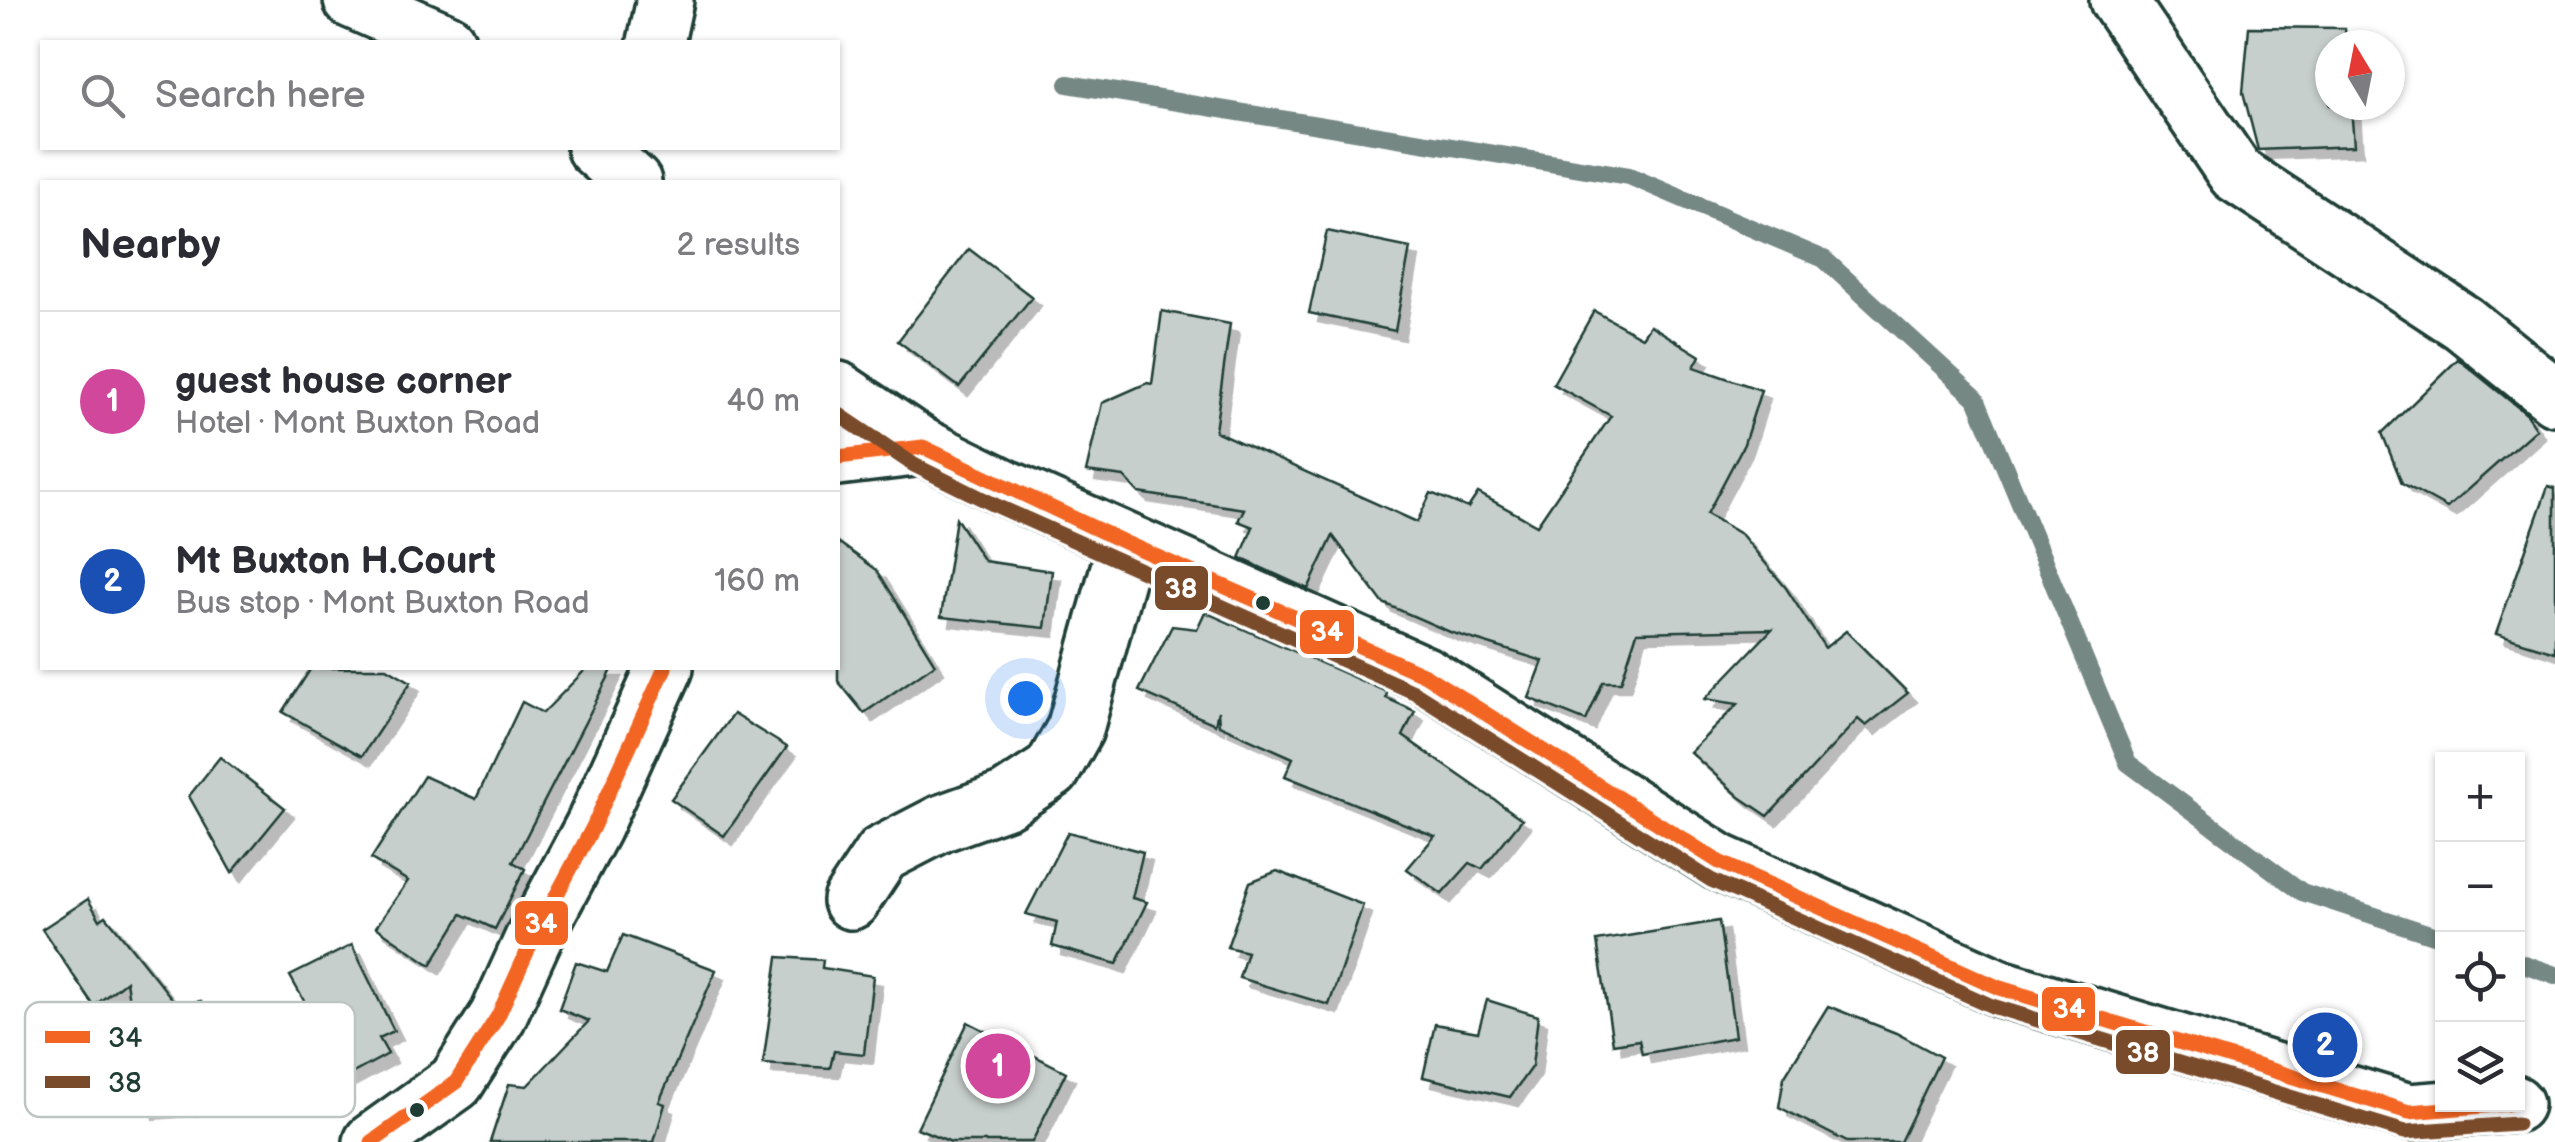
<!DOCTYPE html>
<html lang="en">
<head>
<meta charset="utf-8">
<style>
	:root { --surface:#fff; --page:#f2f2f3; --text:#2b2b33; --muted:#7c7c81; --line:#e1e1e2; --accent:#1f6fb2 }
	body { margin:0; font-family:"Balsamiq Sans",sans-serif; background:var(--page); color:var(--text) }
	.controls { position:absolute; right:30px; bottom:30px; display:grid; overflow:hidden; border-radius:0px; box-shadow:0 2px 8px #0004 }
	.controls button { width:90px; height:90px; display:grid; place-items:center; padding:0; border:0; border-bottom:2px solid var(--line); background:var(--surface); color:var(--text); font:50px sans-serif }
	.compass { position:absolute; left:2315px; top:30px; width:90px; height:90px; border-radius:50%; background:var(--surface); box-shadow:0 2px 8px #0004; rotate:350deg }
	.you { position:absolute; left:1025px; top:698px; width:35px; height:35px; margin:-25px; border:8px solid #fff; border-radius:50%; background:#1a73e8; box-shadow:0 0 0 15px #1a73e833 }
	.badge { display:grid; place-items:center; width:65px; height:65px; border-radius:50%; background:var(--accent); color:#fff; font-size:32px; font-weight:700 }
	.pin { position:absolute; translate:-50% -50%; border:5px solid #fff; box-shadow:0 2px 10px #0006 }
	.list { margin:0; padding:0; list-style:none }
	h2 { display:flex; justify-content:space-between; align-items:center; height:130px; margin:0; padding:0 40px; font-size:42px }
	h2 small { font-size:32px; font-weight:400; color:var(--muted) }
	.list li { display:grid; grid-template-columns:65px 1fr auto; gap:30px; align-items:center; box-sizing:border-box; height:180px; padding:0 40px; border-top:2px solid var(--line) }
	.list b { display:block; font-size:38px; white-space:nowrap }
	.list p { margin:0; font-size:32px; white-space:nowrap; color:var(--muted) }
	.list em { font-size:32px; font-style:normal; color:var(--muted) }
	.icon { flex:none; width:55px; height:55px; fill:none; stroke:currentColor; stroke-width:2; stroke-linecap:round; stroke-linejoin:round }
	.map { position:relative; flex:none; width:2555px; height:1142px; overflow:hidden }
	.search { position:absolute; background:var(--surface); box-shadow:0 2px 8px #0004; left:40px; top:40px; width:800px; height:110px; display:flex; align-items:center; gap:25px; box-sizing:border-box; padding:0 35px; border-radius:0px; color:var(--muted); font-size:38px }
	.panel { position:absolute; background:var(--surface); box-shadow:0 2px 8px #0004; left:40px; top:180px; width:800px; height:490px; border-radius:0px }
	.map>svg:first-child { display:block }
</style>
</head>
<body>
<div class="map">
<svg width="2555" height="1142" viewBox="0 0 2555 1142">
	<defs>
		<filter id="shadow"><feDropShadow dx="9" dy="9" stdDeviation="0" flood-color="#0004"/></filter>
	</defs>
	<rect width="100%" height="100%" fill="#fff"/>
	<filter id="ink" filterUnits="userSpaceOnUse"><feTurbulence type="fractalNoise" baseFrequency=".01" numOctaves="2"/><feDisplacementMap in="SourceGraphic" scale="20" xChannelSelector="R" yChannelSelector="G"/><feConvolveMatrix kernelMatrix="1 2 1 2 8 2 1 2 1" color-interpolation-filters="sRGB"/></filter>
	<g filter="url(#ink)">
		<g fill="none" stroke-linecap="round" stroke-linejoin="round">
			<g stroke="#758883" stroke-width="18">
				<path d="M1068,84L1629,176L1824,259L1976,398L2128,763L2302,892L2442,938"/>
				<path d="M2518,962L2555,975"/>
			</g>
		</g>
		<g fill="#c7cfcc" stroke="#1f3d34" stroke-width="2.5" filter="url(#shadow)">
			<path d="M2249,27L2345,28L2346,45H2330V105H2351L2354,146L2258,150L2243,92Z"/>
			<path d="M1327,231L1410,248L1395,331L1309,313Z"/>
			<path d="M969,249L1032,297L959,387L898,341Z"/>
			<path d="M1162,311L1230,324L1215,431L1417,522L1431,493L1468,508L1478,493L1537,525L1611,416L1553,384L1594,311L1642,337L1650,325L1700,356L1694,367L1761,390L1744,444L1707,514L1742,535L1786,588L1825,648L1846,631L1908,693L1866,726L1858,719L1768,816L1740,797L1690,752L1738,704L1705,699L1772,629L1637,632L1621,682H1603L1586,721L1529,698L1543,661L1450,632L1383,603L1333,536L1308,589L1240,558L1253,527L1238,521L1244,509L1139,493L1124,477L1086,472L1102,403L1147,383L1152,384Z"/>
			<path d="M2458,359L2525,413L2536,429L2447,508L2402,483L2382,433Z"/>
			<path d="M2548,486L2555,488V652L2496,634Z"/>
			<path d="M956,518L984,561L1052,571L1045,628L941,617Z"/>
			<path d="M838,542L877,570L935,664L864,713L838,681Z"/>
			<path d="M1205,612L1387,692L1386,698L1415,711L1403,736L1522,819L1482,869L1470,863L1442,894L1407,869L1435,836L1285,776L1293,758L1219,725L1218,711L1215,724L1139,691L1172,626L1197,629Z"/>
			<path d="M311,668H387L411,682L362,756L283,712Z"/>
			<path d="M587,668H613L513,862L525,869L495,929L462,914L431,965L376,927L408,881L371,859L424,776L476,799L522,702L543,713Z"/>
			<path d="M733,714L787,747L724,836L671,799Z"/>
			<path d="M220,757L285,808L232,873L189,796Z"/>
			<path d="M1068,832L1143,852L1132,898L1147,902L1117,964L1052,946L1057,922L1026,914Z"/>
			<path d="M1277,871L1363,905L1329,1005L1239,978L1247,952L1227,947L1250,882Z"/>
			<path d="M88,899L100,920L106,916L177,1005L201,1001L211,1090L189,1094L190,1106L145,1110L126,981L94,1006L42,929Z"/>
			<path d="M1719,921L1735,1037L1642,1054L1639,1040L1613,1044L1597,941Z"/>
			<path d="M623,935L716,970L659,1102L665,1104L654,1142H490L509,1084L527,1086L589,1021L559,1009L576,962L607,972Z"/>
			<path d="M352,945L394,1031L379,1038L388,1054L316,1093L285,1038L304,1001L290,976Z"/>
			<path d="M778,957L823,960L822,968L873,976L864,1054L834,1051L830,1068L763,1064Z"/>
			<path d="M1487,1000L1538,1016L1532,1066L1510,1097L1423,1077L1435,1024L1478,1032Z"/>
			<path d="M1828,1006L1896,1033L1941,1057L1900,1142H1847L1779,1107L1784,1077Z"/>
			<path d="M968,1022L1066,1072L1032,1142H951L917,1128Z"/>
		</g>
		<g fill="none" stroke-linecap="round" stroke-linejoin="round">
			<g stroke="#1f3d34" stroke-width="62">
				<g id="minor">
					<path d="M352,0L447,42"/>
					<path d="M2118,0L2236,174L2463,323L2555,397"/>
					<path d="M656,42L665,0"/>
					<path d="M595,148L633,182"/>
					<path d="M838,390L923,447L1004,487L1425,675L1719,862L2000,988L2409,1112L2515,1104"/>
					<path d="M838,457L923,447"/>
					<path d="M851,901L882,854L942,823L1006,800L1052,770L1075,729L1126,543"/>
					<path d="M372,1142L456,1082L498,1016L533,939L593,827L665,668"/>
				</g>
			</g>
			<use href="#minor" stroke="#fff" stroke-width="55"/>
			<g stroke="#fff" stroke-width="22">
				<g id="bus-1">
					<path d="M838,457L923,447L1126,543L1425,675L1719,862L2000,988L2409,1112L2508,1104"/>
					<path d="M372,1142L456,1082L498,1016L533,939L593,827L665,668"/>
				</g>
			</g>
			<g stroke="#fff" stroke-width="22">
				<path id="bus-2" d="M838,414L914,465L995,505L1416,693L1711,880L1992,1006L2405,1132L2517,1124"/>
			</g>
			<use href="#bus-1" stroke="#f26522" stroke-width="15"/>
			<use href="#bus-2" stroke="#7a4b2a" stroke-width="15"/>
		</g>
	</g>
	<g fill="#1f3d34" stroke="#fff" stroke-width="4">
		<circle cx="1263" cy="603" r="9"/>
		<circle cx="417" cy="1110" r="9"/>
	</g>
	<rect x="25" y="1002" width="330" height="115" rx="15" fill="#fff" stroke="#bcc5c2" stroke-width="2.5"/>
	<rect x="45" y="1031" width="45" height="12" fill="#f26522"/>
	<rect x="45" y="1076" width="45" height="12" fill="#7a4b2a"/>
	<g font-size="28" fill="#1f3d34">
		<text x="108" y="1047">34</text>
		<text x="108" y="1092">38</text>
	</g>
	<g stroke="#fff" stroke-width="4">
		<rect x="1153" y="564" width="57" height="48" rx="10" fill="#7a4b2a"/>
		<rect x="1298" y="608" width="58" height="48" rx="10" fill="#f26522"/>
		<rect x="513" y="899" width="57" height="48" rx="10" fill="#f26522"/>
		<rect x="2040" y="985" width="57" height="48" rx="10" fill="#f26522"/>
		<rect x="2114" y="1028" width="58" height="48" rx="10" fill="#7a4b2a"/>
	</g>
	<g font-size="28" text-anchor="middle" font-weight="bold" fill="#fff">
		<text x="1181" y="598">38</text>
		<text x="1327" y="641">34</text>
		<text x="541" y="933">34</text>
		<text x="2069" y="1018">34</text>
		<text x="2143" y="1062">38</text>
	</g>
</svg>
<div class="controls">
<button>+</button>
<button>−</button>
<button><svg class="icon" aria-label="locate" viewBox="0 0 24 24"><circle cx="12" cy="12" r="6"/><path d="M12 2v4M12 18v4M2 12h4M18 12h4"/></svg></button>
<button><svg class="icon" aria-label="layers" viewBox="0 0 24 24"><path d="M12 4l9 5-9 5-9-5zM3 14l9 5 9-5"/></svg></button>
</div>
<svg class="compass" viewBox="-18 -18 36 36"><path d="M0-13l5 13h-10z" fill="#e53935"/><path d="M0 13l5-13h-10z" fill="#7c7c81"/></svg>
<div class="you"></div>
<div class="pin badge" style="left:998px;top:1066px;background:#d1479c">1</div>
<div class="pin badge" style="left:2325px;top:1045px;background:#1a4fb4">2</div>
<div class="search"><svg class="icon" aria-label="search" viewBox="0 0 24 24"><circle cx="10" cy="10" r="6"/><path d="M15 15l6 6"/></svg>Search here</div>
<section class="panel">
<h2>Nearby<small>2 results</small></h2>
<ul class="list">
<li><span class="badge" style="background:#d1479c">1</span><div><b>guest house corner</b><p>Hotel · Mont Buxton Road</p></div><em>40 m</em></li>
<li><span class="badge" style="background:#1a4fb4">2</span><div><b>Mt Buxton H.Court</b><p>Bus stop · Mont Buxton Road</p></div><em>160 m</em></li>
</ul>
</section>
</div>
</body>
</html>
